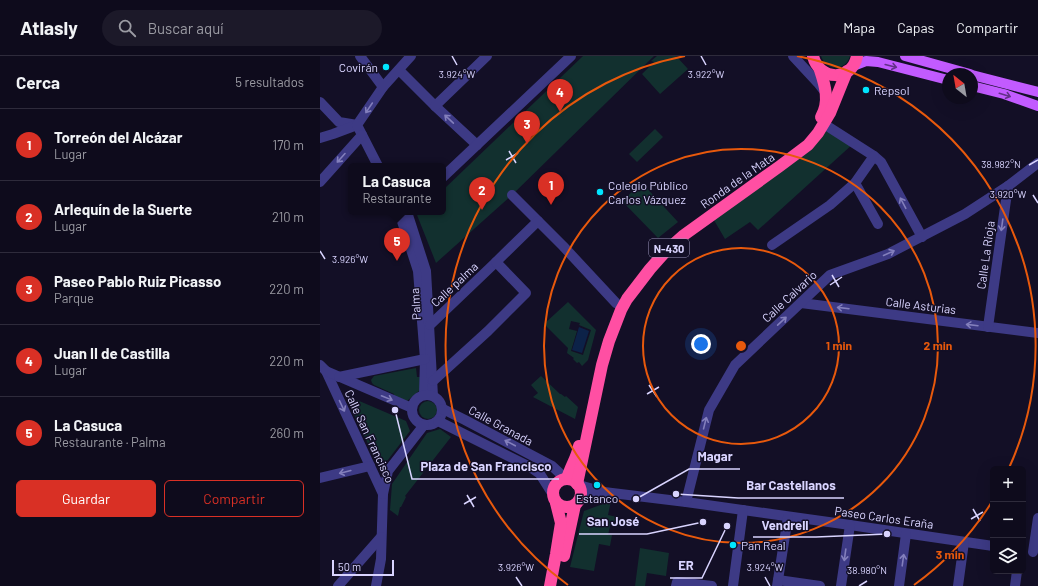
<!DOCTYPE html>
<html lang="es">
<head>
<meta charset="utf-8">
<style>
	:root { --surface:#0e0b1c; --page:#1c1929; --text:#f1f3f6; --muted:#9b9ba3; --line:#2e2b3b; --accent:#d93025 }
	body { margin:0; font-family:Barlow,sans-serif; background:var(--page); color:var(--text) }
	.controls { position:absolute; right:12px; bottom:12px; display:grid; overflow:hidden; border-radius:6px; box-shadow:0 4px 16px #0002 }
	.controls button { width:36px; height:36px; display:grid; place-items:center; padding:0; border:0; border-bottom:1px solid var(--line); background:var(--surface); color:var(--text); font:20px sans-serif }
	.compass { position:absolute; left:622px; top:12px; width:36px; height:36px; border-radius:50%; background:var(--surface); box-shadow:0 4px 16px #0002; rotate:329deg }
	.scale { position:absolute; left:12px; bottom:10px; width:62px; box-sizing:border-box; padding-left:4px; border:2px solid #d9d4ff; border-top:0; font-size:11px; line-height:14px; white-space:nowrap; color:#d9d4ff; -webkit-text-stroke:3px #130f26; paint-order:stroke }
	.you { position:absolute; left:381px; top:288px; width:14px; height:14px; margin:-10px; border:3px solid #fff; border-radius:50%; background:#1a73e8; box-shadow:0 0 0 6px #1a73e833 }
	.badge { display:grid; place-items:center; width:26px; height:26px; border-radius:50%; background:var(--accent); color:#fff; font-size:13px; font-weight:700 }
	.pin { position:absolute; translate:-50% -33px; filter:drop-shadow(0 1px 2px #0008) }
	.pin::after { content:''; position:absolute; top:21px; width:14px; height:12px; background:inherit; clip-path:polygon(0 0,100% 0,50% 100%) }
	.popup { position:absolute; left:28px; top:107px; width:98px; height:52px; box-sizing:border-box; display:grid; place-content:center; border-radius:6px; background:var(--surface); filter:drop-shadow(0 1px 3px #0005); font-size:13px; white-space:nowrap; color:var(--muted) }
	.popup b { font-size:15px; color:var(--text) }
	.popup::after { content:''; position:absolute; left:50%; top:100%; margin-left:-8px; border:8px solid transparent; border-top-color:var(--surface) }
	.list { margin:0; padding:0; list-style:none }
	h2 { display:flex; justify-content:space-between; align-items:center; height:52px; margin:0; padding:0 16px; font-size:17px }
	h2 small { font-size:13px; font-weight:400; color:var(--muted) }
	.list li { display:grid; grid-template-columns:26px 1fr auto; gap:12px; align-items:center; box-sizing:border-box; height:72px; padding:0 16px; border-top:1px solid var(--line) }
	.list b { display:block; font-size:15px; white-space:nowrap }
	.list p { margin:0; font-size:13px; white-space:nowrap; color:var(--muted) }
	.list em { font-size:13px; font-style:normal; color:var(--muted) }
	.actions { display:flex; gap:8px; padding:12px 16px }
	.actions a { flex:1; padding:9px 0; border:1px solid var(--accent); border-radius:6px; text-align:center; font-size:14px; color:var(--accent) }
	.actions .main { background:var(--accent); color:#fff }
	.icon { flex:none; width:22px; height:22px; fill:none; stroke:currentColor; stroke-width:2; stroke-linecap:round; stroke-linejoin:round }
	.map { position:relative; flex:none; width:718px; height:530px; overflow:hidden }
	header { display:flex; align-items:center; gap:24px; box-sizing:border-box; height:56px; padding:0 20px; background:var(--surface); border-bottom:1px solid var(--line) }
	header strong { font-size:19px }
	nav { display:flex; gap:22px; margin-inline-start:auto; font-size:14px }
	.search { width:280px; height:36px; background:var(--page); display:flex; align-items:center; gap:10px; box-sizing:border-box; padding:0 14px; border-radius:22px; color:var(--muted); font-size:15px }
	main { display:flex }
	aside { flex:1; background:var(--surface) }
	.map>svg:first-child { display:block }
</style>
</head>
<body>
<header>
<strong>Atlasly</strong>
<div class="search"><svg class="icon" aria-label="search" viewBox="0 0 24 24"><circle cx="10" cy="10" r="6"/><path d="M15 15l6 6"/></svg>Buscar aquí</div>
<nav><a>Mapa</a><a>Capas</a><a>Compartir</a></nav>
</header>
<main>
<aside>
<h2>Cerca<small>5 resultados</small></h2>
<ul class="list">
<li><span class="badge">1</span><div><b>Torreón del Alcázar</b><p>Lugar</p></div><em>170 m</em></li>
<li><span class="badge">2</span><div><b>Arlequín de la Suerte</b><p>Lugar</p></div><em>210 m</em></li>
<li><span class="badge">3</span><div><b>Paseo Pablo Ruiz Picasso</b><p>Parque</p></div><em>220 m</em></li>
<li><span class="badge">4</span><div><b>Juan II de Castilla</b><p>Lugar</p></div><em>220 m</em></li>
<li><span class="badge">5</span><div><b>La Casuca</b><p>Restaurante · Palma</p></div><em>260 m</em></li>
</ul>
<div class="actions"><a class="main">Guardar</a><a>Compartir</a></div>
</aside>
<div class="map">
<svg width="718" height="530" viewBox="0 0 718 530">
	<rect width="100%" height="100%" fill="#130f26"/>
	<g fill="#12302f" fill-rule="evenodd">
		<path d="M263,0H334L192,139L116,207L97,159L100,156H123V134Z"/>
		<path d="M337,0H356L368,13L340,38L322,18L334,6L331,5Z"/>
		<path d="M501,0H530C525,16 506,15 501,0Z"/>
		<path d="M511,72L534,87L438,174L430,166L405,183L391,159Z"/>
		<path d="M335,73L343,81L317,106L309,98Z"/>
		<path d="M322,127L358,166L338,182L302,145Z"/>
		<path d="M248,246L276,274L268,304L262,310L259,306L257,307L253,303L254,302L247,297L248,292L224,268ZM251,265L260,267L259,269L271,274L263,299L251,295L257,275L249,273Z"/>
		<path d="M96,312L97,321H100V334L87,345L74,340V338L54,329L52,327L51,324L54,320Z"/>
		<path d="M221,320L240,338H241L245,341L246,340L258,351L255,363L213,341L218,337L211,329Z"/>
		<path d="M37,344L86,365L90,375L67,405H56L31,352Z"/>
		<circle cx="108" cy="354" r="9"/>
		<path d="M120,373L131,381L85,440L86,441L81,451H80L78,460L70,454L72,428L107,377Z"/>
		<path d="M291,445L288,459L297,461L296,467L291,466L288,479H292L290,490L279,488L274,515L250,511L264,455Z"/>
		<path d="M320,492L349,497L346,520L327,517L325,530H315Z"/>
	</g>
	<path fill="#0c2248" d="M259,271L269,275L262,297L252,294Z"/>
	<g fill="none" stroke-linecap="round" stroke-linejoin="round">
		<g stroke="#3d3a85" stroke-width="10">
			<path d="M40,0L63,31"/>
			<path d="M473,0L498,27L505,36"/>
			<path d="M79,14L115,50L157,89"/>
			<path d="M0,46L19,66L37,69"/>
			<path d="M115,50L167,0"/>
			<path d="M504,68L554,100L561,106L602,181"/>
			<path d="M0,82L13,78L37,69"/>
			<path d="M58,110L37,69L63,31L91,0"/>
			<path d="M123,121L251,0"/>
			<path d="M0,126L42,79"/>
			<path d="M535,127L558,168"/>
			<path d="M192,139L243,190L296,247"/>
			<path d="M79,156L98,215L105,303L104,339"/>
			<path d="M87,156L106,215L113,340"/>
			<path d="M452,189L510,149L535,127L554,100"/>
			<path d="M481,247L718,277"/>
			<path d="M110,269L176,206"/>
			<path d="M668,271L688,130"/>
			<path d="M0,309L6,315L63,438L61,503L56,530"/>
			<path d="M6,315L92,352"/>
			<path d="M19,321L105,303"/>
			<path d="M113,325L168,275L206,237L176,206L218,165"/>
			<circle cx="107" cy="354" r="15"/>
			<path d="M123,353L145,364L232,410L246,423"/>
			<path d="M118,365L210,411L220,418L232,437"/>
			<path d="M0,422L50,410"/>
			<path d="M259,429L284,436L366,446L530,469L673,490"/>
			<path d="M63,438L68,415L104,369"/>
			<path d="M260,442L283,436"/>
			<path d="M366,446L389,354L415,309L510,219L568,198L645,158L688,130L718,107"/>
			<path d="M713,496L718,462"/>
			<path d="M458,524L500,530"/>
			<path d="M18,530L61,481"/>
			<path d="M356,530L357,526L392,530"/>
			<path d="M413,530L423,454"/>
			<path d="M457,530L468,461"/>
			<path d="M521,530L530,469"/>
			<path d="M579,530L586,478"/>
			<path d="M638,530L644,486"/>
			<path d="M695,530L697,515"/>
		</g>
		<g stroke="#c25bff" stroke-width="10">
			<path d="M585,0L650,18"/>
			<path d="M533,10L546,5L558,6L628,24"/>
			<path d="M652,19L718,36"/>
			<path d="M652,30L684,38L718,50"/>
		</g>
		<g stroke="#ff4fa3" stroke-width="12">
			<path d="M493,0C499,25 532,26 537,0"/>
			<path d="M500,14C505,29 510,46 501,61"/>
			<circle cx="247" cy="437" r="14"/>
			<path d="M247,423C250,411 257,402 259,390"/>
			<path d="M257,428L282,309L289,285L301,254L307,243L317,230L330,213L346,195L364,179L460,110L488,89L498,77L510,57L527,15"/>
			<path d="M244,500L255,449"/>
			<path d="M230,530L236,498L241,467L236,447"/>
		</g>
	</g>
	<defs><path id="oneway-shaft" d="M-6 0H5M1.5-3L5.5 0L1.5 3" fill="none" stroke-width="1.6" stroke-linecap="round" stroke-linejoin="round"/></defs>
	<g stroke="#623188">
		<use href="#oneway-shaft" transform="translate(571 10) rotate(14)"/>
		<use href="#oneway-shaft" transform="translate(685 39) rotate(17)"/>
	</g>
	<g stroke="#837fbc">
		<use href="#oneway-shaft" transform="translate(49 52) rotate(124)"/>
		<use href="#oneway-shaft" transform="translate(129 63) rotate(-137)"/>
		<use href="#oneway-shaft" transform="translate(21 102) rotate(132)"/>
		<use href="#oneway-shaft" transform="translate(583 147) rotate(-118)"/>
		<use href="#oneway-shaft" transform="translate(682 169) rotate(98)"/>
		<use href="#oneway-shaft" transform="translate(569 197) rotate(-24)"/>
		<use href="#oneway-shaft" transform="translate(523 252) rotate(-173)"/>
		<use href="#oneway-shaft" transform="translate(462 265) rotate(-43)"/>
		<use href="#oneway-shaft" transform="translate(652 269) rotate(-173)"/>
		<use href="#oneway-shaft" transform="translate(67 342) rotate(22)"/>
		<use href="#oneway-shaft" transform="translate(22 350) rotate(65)"/>
		<use href="#oneway-shaft" transform="translate(385 367) rotate(-76)"/>
		<use href="#oneway-shaft" transform="translate(190 387) rotate(-152)"/>
		<use href="#oneway-shaft" transform="translate(25 416) rotate(166)"/>
		<use href="#oneway-shaft" transform="translate(525 499) rotate(98)"/>
		<use href="#oneway-shaft" transform="translate(583 504) rotate(-82)"/>
	</g>
	<path fill="none" stroke="#d9d4ff" stroke-width="1.5" d="M132,0L137,9M381,0L386,9M189,95L196,107M186,104L198,97M709,109L718,104M713,139L718,147M0,195L5,203M512,219L519,231M510,229L522,221M329,329L337,341M327,338L339,331M147,439L154,451M144,448L156,441M653,453L660,465M651,463L663,456M196,521L202,530M445,521L450,530M539,530L547,525"/>
	<g fill="none" stroke="#e8590c" stroke-width="2">
		<circle cx="421" cy="290" r="98"/>
		<circle cx="421" cy="290" r="197"/>
		<path d="M673 444A295 295 0 0 1 594 529M248 529A295 295 0 0 1 365 0M477 0A295 295 0 0 1 689 412"/>
	</g>
	<g fill="#00e5ff" stroke="#130f26" stroke-width="1.5">
		<circle cx="66" cy="11" r="4"/>
		<circle cx="546" cy="34" r="4"/>
		<circle cx="280" cy="136" r="4"/>
		<circle cx="277" cy="429" r="4"/>
		<circle cx="413" cy="489" r="4"/>
	</g>
	<g text-anchor="middle" dominant-baseline="central" stroke-width="3" stroke-linejoin="round" paint-order="stroke">
		<rect fill="#130f26" stroke="#9e99be" stroke-width="1" x="329" y="183" width="40" height="18" rx="3"/>
		<g font-size="11" font-weight="bold" fill="#d9d4ff">
			<text x="349" y="192">N-430</text>
		</g>
		<g font-size="12" fill="#d9d4ff" stroke="#130f26" text-anchor="start">
			<text x="58" y="11" text-anchor="end">Covirán</text>
			<text x="554" y="34">Repsol</text>
			<text x="288" y="129">Colegio Público<tspan x="288" dy="14">Carlos Vázquez</tspan></text>
			<text x="277" y="442" text-anchor="middle">Estanco</text>
			<text x="421" y="489">Pan Real</text>
		</g>
		<g font-size="12" fill="#d9d4ff" stroke="#130f26">
			<text transform="translate(417 124) rotate(-35)">Ronda de la Mata</text>
			<text transform="translate(665 199) rotate(-82)">Calle La Rioja</text>
			<text transform="translate(134 228) rotate(-43)">Calle palma</text>
			<text transform="translate(469 240) rotate(-43)">Calle Calvario</text>
			<text transform="translate(95 248) rotate(-94)">Palma</text>
			<text transform="translate(601 249) rotate(7)">Calle Asturias</text>
			<text transform="translate(181 369) rotate(28)">Calle Granada</text>
			<text transform="translate(50 380) rotate(65)">Calle San Francisco</text>
			<text transform="translate(564 461) rotate(8)">Paseo Carlos Eraña</text>
		</g>
	</g>
	<g font-size="10" text-anchor="middle" fill="#d9d4ff" stroke="#130f26" stroke-width="3" stroke-linejoin="round" paint-order="stroke">
		<text x="137" y="22">3.924°W</text>
		<text x="386" y="22">3.922°W</text>
		<text x="681" y="112">38.982°N</text>
		<text x="688" y="142">3.920°W</text>
		<text x="30" y="207">3.926°W</text>
		<text x="196" y="515">3.926°W</text>
		<text x="445" y="515">3.924°W</text>
		<text x="547" y="518">38.980°N</text>
	</g>
	<circle cx="421" cy="290" r="6" fill="#e8590c" stroke="#130f26" stroke-width="2"/>
	<g font-size="12" text-anchor="middle" font-weight="bold" fill="#e8590c" stroke="#130f26" stroke-width="3" stroke-linejoin="round" paint-order="stroke">
		<text x="519" y="294">1 min</text>
		<text x="618" y="294">2 min</text>
		<text x="630" y="503">3 min</text>
	</g>
	<path fill="none" stroke="#d9d4ff" stroke-width="1.5" d="M316 443L369 413H420M75 354L92 423H239M356 438L418 442H524M383 466L327 478H259M567 478L496 481H433M407 470L382 522H350"/>
	<g fill="#d9d4ff" stroke="#130f26" stroke-width="1.5">
		<circle cx="316" cy="443" r="4"/>
		<circle cx="75" cy="354" r="4"/>
		<circle cx="356" cy="438" r="4"/>
		<circle cx="383" cy="466" r="4"/>
		<circle cx="567" cy="478" r="4"/>
		<circle cx="407" cy="470" r="4"/>
	</g>
	<g font-size="13" text-anchor="middle" font-weight="bold" fill="#d9d4ff" stroke="#130f26" stroke-width="3" stroke-linejoin="round" paint-order="stroke">
		<text x="395" y="405">Magar</text>
		<text x="166" y="415">Plaza de San Francisco</text>
		<text x="471" y="434">Bar Castellanos</text>
		<text x="293" y="470">San José</text>
		<text x="465" y="474">Vendrell</text>
		<text x="366" y="514">ER</text>
	</g>
</svg>
<div class="controls">
<button>+</button>
<button>−</button>
<button><svg class="icon" aria-label="layers" viewBox="0 0 24 24"><path d="M12 4l9 5-9 5-9-5zM3 14l9 5 9-5"/></svg></button>
</div>
<svg class="compass" viewBox="-18 -18 36 36"><path d="M0-13l5 13h-10z" fill="#e53935"/><path d="M0 13l5-13h-10z" fill="#9b9ba3"/></svg>
<div class="scale">50 m</div>
<div class="you"></div>
<div class="pin badge" style="left:231px;top:149px">1</div>
<div class="pin badge" style="left:162px;top:154px">2</div>
<div class="pin badge" style="left:207px;top:88px">3</div>
<div class="pin badge" style="left:240px;top:56px">4</div>
<div class="pin badge" style="left:77px;top:205px">5</div>
<div class="popup"><b>La Casuca</b>Restaurante</div>
</div>
</main>
</body>
</html>
